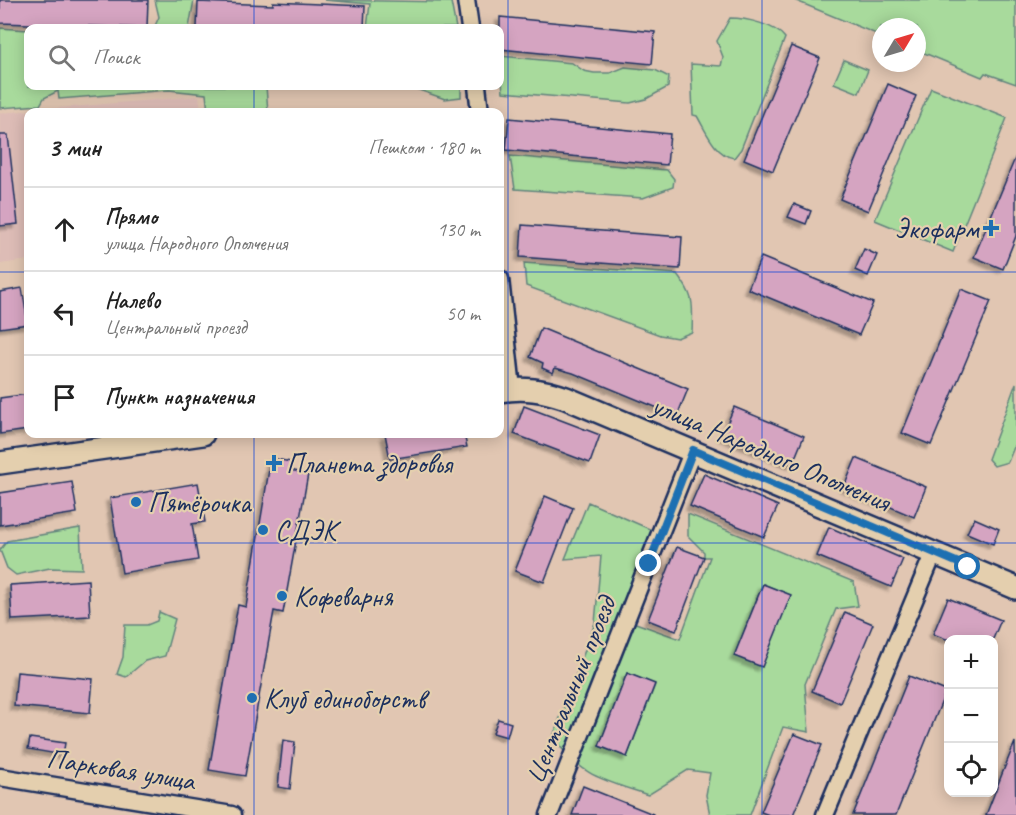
<!DOCTYPE html>
<html lang="ru">
<head>
<meta charset="utf-8">
<style>
	:root { --surface:#fff; --page:#f2f2f2; --text:#222; --muted:#767676; --line:#e0e0e0 }
	body { margin:0; font-family:Caveat,sans-serif; background:var(--page); color:var(--text) }
	.controls { position:absolute; right:18px; bottom:18px; display:grid; overflow:hidden; border-radius:12px; box-shadow:0 3px 15px #0003 }
	.controls button { width:54px; height:54px; display:grid; place-items:center; padding:0; border:0; border-bottom:2px solid var(--line); background:var(--surface); color:var(--text); font:30px sans-serif }
	.compass { position:absolute; left:872px; top:18px; width:54px; height:54px; border-radius:50%; background:var(--surface); box-shadow:0 3px 15px #0003; rotate:52deg }
	.stop { position:absolute; width:18px; height:18px; margin:-14px; border:4px solid #1f6fb2; border-radius:50%; background:#fff }
	.stop.end { background:#1f6fb2; border-color:#fff; box-shadow:0 2px 6px #0008 }
	.list { margin:0; padding:0; list-style:none }
	h2 { display:flex; justify-content:space-between; align-items:center; height:78px; margin:0; padding:0 24px; font-size:26px }
	h2 small { font-size:20px; font-weight:400; color:var(--muted) }
	.list li { display:grid; grid-template-columns:39px 1fr auto; gap:18px; align-items:center; box-sizing:border-box; height:84px; padding:0 24px; border-top:2px solid var(--line) }
	.list b { display:block; font-size:22px; white-space:nowrap }
	.list p { margin:0; font-size:20px; white-space:nowrap; color:var(--muted) }
	.list em { font-size:20px; font-style:normal; color:var(--muted) }
	.icon { flex:none; width:33px; height:33px; fill:none; stroke:currentColor; stroke-width:2; stroke-linecap:round; stroke-linejoin:round }
	.map { position:relative; flex:none; width:1016px; height:815px; overflow:hidden }
	.search { position:absolute; background:var(--surface); box-shadow:0 3px 15px #0003; left:24px; top:24px; width:480px; height:66px; display:flex; align-items:center; gap:15px; box-sizing:border-box; padding:0 21px; border-radius:12px; color:var(--muted); font-size:22px }
	.panel { position:absolute; background:var(--surface); box-shadow:0 3px 15px #0003; left:24px; top:108px; width:480px; height:330px; border-radius:12px }
	.map>svg:first-child { display:block }
</style>
</head>
<body>
<div class="map">
<svg width="1016" height="815" viewBox="0 0 1016 815">
	<defs>
		<filter id="shadow"><feDropShadow dx="-4" dy="4" stdDeviation="1.5" flood-color="#0004"/></filter>
	</defs>
	<rect width="100%" height="100%" fill="#e1c6b2"/>
	<filter id="ink" filterUnits="userSpaceOnUse"><feTurbulence type="fractalNoise" baseFrequency=".0167" numOctaves="2"/><feDisplacementMap in="SourceGraphic" scale="12" xChannelSelector="R" yChannelSelector="G"/><feConvolveMatrix kernelMatrix="1 2 1 2 8 2 1 2 1" color-interpolation-filters="sRGB"/></filter>
	<g filter="url(#ink)">
		<path fill="#ddbcb6" d="M199,96L201,112H28V260L0,264V113Z"/>
		<g fill="#a8da9c" stroke="#62847d" stroke-width="1.5" fill-rule="evenodd">
			<path d="M155,0H194L189,28H154L159,17Z"/>
			<path d="M324,0L451,2L456,28H367L370,4Z"/>
			<path d="M794,0H1016V84L985,73L982,77L917,50V27H881V36Z"/>
			<path d="M730,18C746,18 776,25 785,38L741,149L734,158C715,155 706,131 697,116L693,115L691,64L721,66L723,57L717,41Z"/>
			<path d="M0,28L28,30V86H266L268,112H208L206,94L169,90L59,99L58,91L44,98L40,105L0,108Z"/>
			<path d="M500,56L572,63L584,71L594,73H610L625,67L655,70L669,77L668,87L646,99L630,103L503,92Z"/>
			<path d="M844,60L868,70L859,93L834,83Z"/>
			<path d="M413,86H461V97L445,99L413,88Z"/>
			<path d="M931,88L1007,118L953,252L875,220Z"/>
			<path d="M510,156L667,170L674,179L673,187L643,198L515,189Z"/>
			<path d="M524,263L677,274C695,297 693,304 692,332L677,338L660,335L526,286Z"/>
			<path d="M1016,383V442L1008,462L994,466L988,459Z"/>
			<path d="M588,502L654,531L619,617L680,639L710,557H704V552L688,536V514L854,582L858,606L836,609L805,684L809,732L783,727L750,815H710L706,795L710,773L688,770L648,795C604,780 581,777 553,737L595,623L601,556L565,559ZM763,584L790,595L734,656ZM627,673L655,685L627,757L599,746Z"/>
			<path d="M80,528L82,569L50,568L16,575L7,568L0,550L7,541Z"/>
			<path d="M159,612L175,619L165,656L145,661L126,677L117,674L123,657L125,625H147L157,621Z"/>
		</g>
		<g fill="#d5a4c1" stroke="#1b2f5e" stroke-width="1.5" filter="url(#shadow)">
			<path d="M0,0H148L147,28L0,23Z"/>
			<path d="M198,2L273,5V2L365,6L364,28H197Z"/>
			<path d="M500,17L655,32L652,64L500,49Z"/>
			<path d="M791,46L820,58L773,171L744,159Z"/>
			<path d="M888,84L916,96L868,211L840,199Z"/>
			<path d="M509,118L670,134L667,165L506,150Z"/>
			<path d="M0,135H8L18,224L0,226Z"/>
			<path d="M1016,156V236L1003,269L974,257Z"/>
			<path d="M794,204L811,211L806,224L788,217Z"/>
			<path d="M522,225L682,237L680,269L520,257Z"/>
			<path d="M864,249L877,255L868,276L855,270Z"/>
			<path d="M761,257L873,303L859,335L748,289Z"/>
			<path d="M22,288L28,324L0,328V292Z"/>
			<path d="M961,289L991,301L931,445L902,433Z"/>
			<path d="M541,328L688,389L677,416L573,373L555,368L553,373L542,368L543,363L530,357Z"/>
			<path d="M28,394V430L0,434V398Z"/>
			<path d="M524,406L600,435L590,463L514,434Z"/>
			<path d="M734,407L804,436L792,465L722,436Z"/>
			<path d="M385,434H464L467,447L390,459Z"/>
			<path d="M271,458L291,462L290,470L308,474L283,613L274,611L245,776L209,770L238,605L246,607Z"/>
			<path d="M856,458L926,487L914,517L844,487Z"/>
			<path d="M704,474L778,506L764,537L690,506Z"/>
			<path d="M72,482L77,513L0,525V493Z"/>
			<path d="M198,483L205,522L192,524L198,560L122,573L110,498Z"/>
			<path d="M545,496L573,508L544,582L515,571Z"/>
			<path d="M974,518L999,529L993,544L967,533Z"/>
			<path d="M829,527L903,559L891,587L817,556Z"/>
			<path d="M677,547L704,557L676,631L648,620Z"/>
			<path d="M88,580L90,616L12,620L10,585Z"/>
			<path d="M763,584L791,595L762,667L734,656Z"/>
			<path d="M948,598L1001,620L993,639H946L933,634Z"/>
			<path d="M845,612L873,624L840,703L812,691Z"/>
			<path d="M17,672L93,679L90,713L14,706Z"/>
			<path d="M627,673L655,684L627,757L599,746Z"/>
			<path d="M909,676L946,691L896,815H853Z"/>
			<path d="M498,719L511,723L507,737L493,733Z"/>
			<path d="M794,734L822,745L793,815H769L761,812Z"/>
			<path d="M30,738L65,743L63,755L28,749Z"/>
			<path d="M283,740L295,742L290,789L278,787Z"/>
			<path d="M1015,742L1016,815H986L1002,774Z"/>
			<path d="M583,786L653,814V815H572Z"/>
		</g>
		<g fill="none" stroke-linecap="round" stroke-linejoin="round">
			<g stroke="#1b2f5e" stroke-width="21">
				<g id="minor">
					<path d="M466,0L470,28"/>
					<path d="M477,86L480,112"/>
					<path d="M500,279L512,389"/>
					<path d="M0,777L232,815"/>
					<path d="M549,815L693,450"/>
					<path d="M825,815L934,552"/>
				</g>
			</g>
			<g stroke="#1b2f5e" stroke-width="26">
				<g id="major">
					<path d="M500,391C524,387 543,390 566,398L1016,588"/>
					<path d="M0,463L203,434"/>
				</g>
			</g>
			<use href="#minor" stroke="#e4cfae" stroke-width="16"/>
			<use href="#major" stroke="#e4cfae" stroke-width="21"/>
		</g>
	</g>
	<g fill="none" stroke-linecap="round" stroke-linejoin="round" filter="url(#ink)">
		<path stroke="#1f6fb2" stroke-width="8" d="M649,564L693,450L968,567"/>
	</g>
	<path fill="none" stroke="#1d4ed8" stroke-width="1.5" stroke-opacity="0.55" d="M254,0V28M508,0V815M762,0V815M254,86V112M0,272H28M500,272H1016M254,434V815M0,543H1016"/>
	<g fill="#1f6fb2" stroke="#e4cfae" stroke-width="2">
		<path d="M988 219h6v6h6v6h-6v6h-6v-6h-6v-6h6z"/>
		<path d="M271 454h6v6h6v6h-6v6h-6v-6h-6v-6h6z"/>
		<circle cx="136" cy="502" r="6"/>
		<circle cx="263" cy="530" r="6"/>
		<circle cx="282" cy="596" r="6"/>
		<circle cx="252" cy="698" r="6"/>
	</g>
	<g text-anchor="middle" dominant-baseline="central" stroke-width="4.5" stroke-linejoin="round" paint-order="stroke">
		<g font-size="28" fill="#1b2f5e" stroke="#e4cfae" text-anchor="start">
			<text x="979" y="228" text-anchor="end">Экофарм</text>
			<text x="286" y="463">Планета здоровья</text>
			<text x="148" y="502">Пятёрочка</text>
			<text x="275" y="530">СДЭК</text>
			<text x="294" y="596">Кофеварня</text>
			<text x="264" y="698">Клуб единоборств</text>
		</g>
		<g font-size="28" fill="#1b2f5e" stroke="#e4cfae">
			<text transform="translate(771 453) rotate(23)">улица Народного Ополчения</text>
			<text transform="translate(570 690) rotate(-68)">Центральный проезд</text>
			<text transform="translate(121 769) rotate(9)">Парковая улица</text>
		</g>
	</g>
</svg>
<div class="controls">
<button>+</button>
<button>−</button>
<button><svg class="icon" aria-label="locate" viewBox="0 0 24 24"><circle cx="12" cy="12" r="6"/><path d="M12 2v4M12 18v4M2 12h4M18 12h4"/></svg></button>
</div>
<svg class="compass" viewBox="-18 -18 36 36"><path d="M0-13l5 13h-10z" fill="#e53935"/><path d="M0 13l5-13h-10z" fill="#767676"/></svg>
<div class="stop" style="left:968px;top:567px"></div>
<div class="stop end" style="left:649px;top:564px"></div>
<div class="search"><svg class="icon" aria-label="search" viewBox="0 0 24 24"><circle cx="10" cy="10" r="6"/><path d="M15 15l6 6"/></svg>Поиск</div>
<section class="panel">
<h2>3 мин<small>Пешком · 180 m</small></h2>
<ul class="list">
<li><svg class="icon" aria-label="ahead" viewBox="0 0 24 24"><path d="M12 20V5M6 11l6-6 6 6"/></svg><div><b>Прямо</b><p>улица Народного Ополчения</p></div><em>130 m</em></li>
<li><svg class="icon" aria-label="left" viewBox="0 0 24 24"><path d="M17 20v-9H6M10 6l-5 5 5 5"/></svg><div><b>Налево</b><p>Центральный проезд</p></div><em>50 m</em></li>
<li><svg class="icon" aria-label="arrive" viewBox="0 0 24 24"><path d="M6 21V4h12l-3 4 3 4H6"/></svg><div><b>Пункт назначения</b></div></li>
</ul>
</section>
</div>
</body>
</html>
